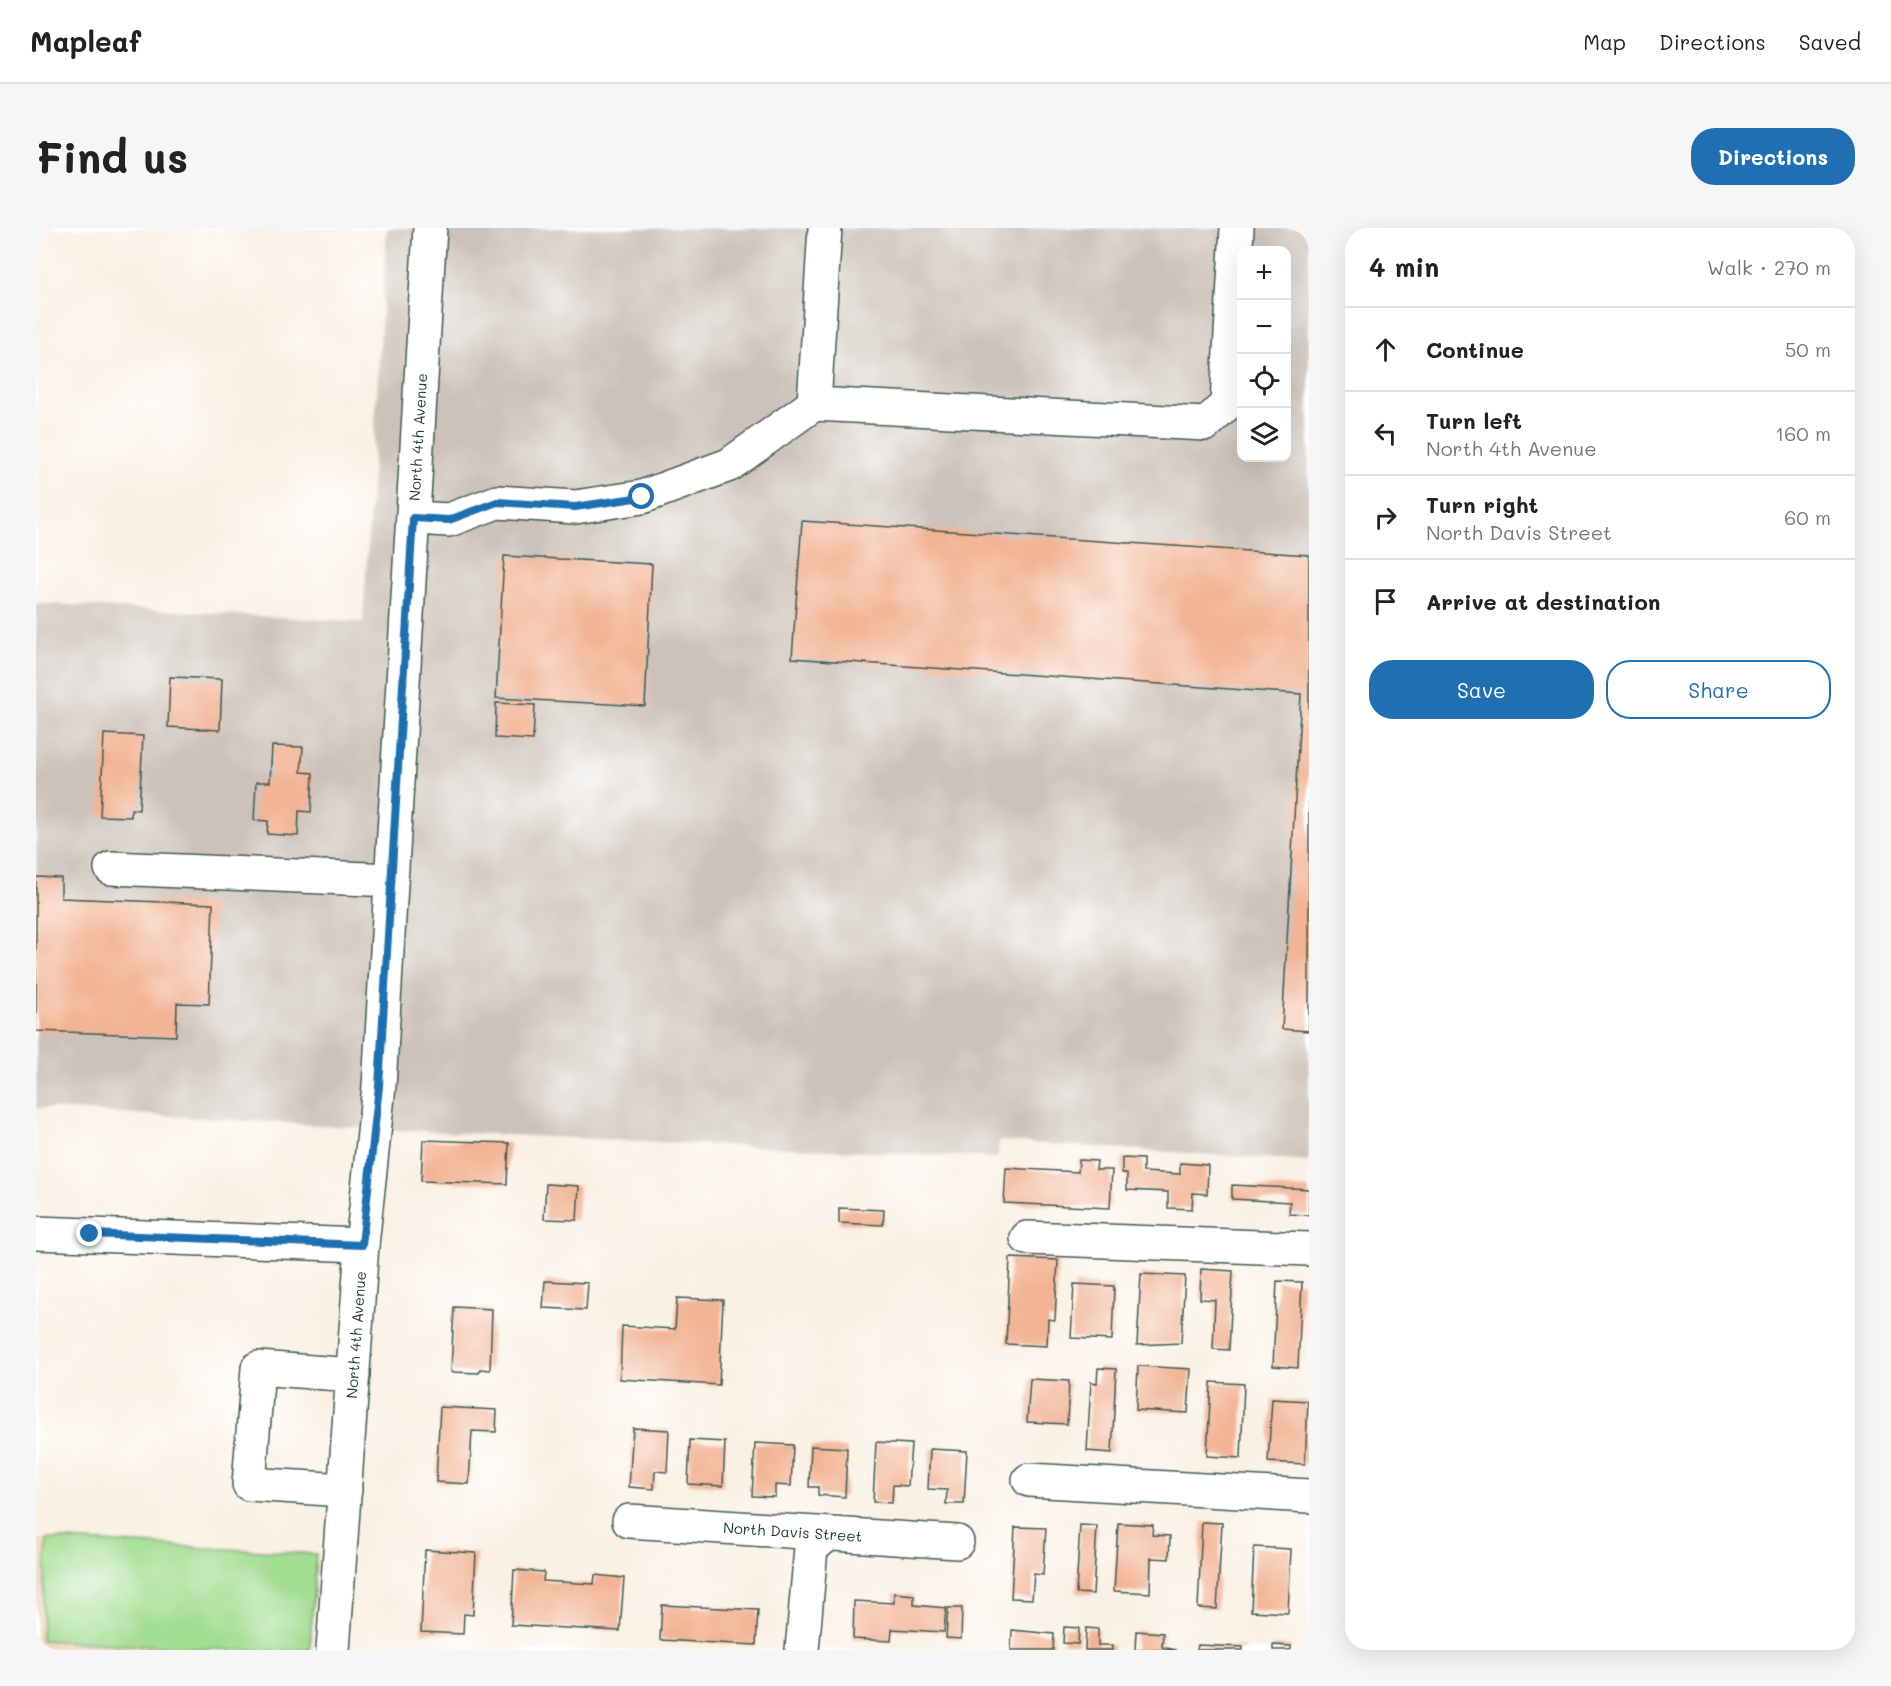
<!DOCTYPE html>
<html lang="en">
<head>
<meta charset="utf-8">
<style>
	:root { --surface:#fff; --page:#f6f6f6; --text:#222; --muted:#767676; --line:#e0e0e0; --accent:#1f6fb2 }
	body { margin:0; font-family:Mali,sans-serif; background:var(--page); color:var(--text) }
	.controls { position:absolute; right:18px; top:18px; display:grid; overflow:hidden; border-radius:12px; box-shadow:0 6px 24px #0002 }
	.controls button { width:54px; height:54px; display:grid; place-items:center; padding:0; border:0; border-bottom:2px solid var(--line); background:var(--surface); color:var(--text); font:30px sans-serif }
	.stop { position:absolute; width:18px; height:18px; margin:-14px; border:4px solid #1f6fb2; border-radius:50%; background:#fff }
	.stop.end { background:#1f6fb2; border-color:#fff; box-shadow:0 2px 6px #0008 }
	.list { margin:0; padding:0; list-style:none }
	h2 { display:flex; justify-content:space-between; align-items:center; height:78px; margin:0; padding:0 24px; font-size:26px }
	h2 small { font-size:20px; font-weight:400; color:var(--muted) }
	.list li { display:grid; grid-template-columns:39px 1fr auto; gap:18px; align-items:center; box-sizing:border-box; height:84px; padding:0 24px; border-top:2px solid var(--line) }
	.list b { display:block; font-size:22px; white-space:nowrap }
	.list p { margin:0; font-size:20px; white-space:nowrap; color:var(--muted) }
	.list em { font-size:20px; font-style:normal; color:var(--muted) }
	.actions { display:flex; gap:12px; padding:18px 24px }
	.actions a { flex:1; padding:14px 0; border:2px solid var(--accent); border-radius:24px; text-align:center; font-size:21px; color:var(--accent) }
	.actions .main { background:var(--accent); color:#fff }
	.icon { flex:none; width:33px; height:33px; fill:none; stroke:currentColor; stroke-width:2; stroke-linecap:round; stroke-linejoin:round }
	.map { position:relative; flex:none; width:1273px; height:1422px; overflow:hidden; border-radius:24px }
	header { display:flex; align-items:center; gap:36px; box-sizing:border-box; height:84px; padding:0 30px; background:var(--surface); border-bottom:2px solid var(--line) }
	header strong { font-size:28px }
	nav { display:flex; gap:33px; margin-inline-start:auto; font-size:21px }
	.intro { display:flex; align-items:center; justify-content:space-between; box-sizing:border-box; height:144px; padding:0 36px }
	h1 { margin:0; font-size:42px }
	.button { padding:15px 27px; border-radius:24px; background:var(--accent); color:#fff; font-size:21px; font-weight:700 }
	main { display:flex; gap:36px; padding:0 36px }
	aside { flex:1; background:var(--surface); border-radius:24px; box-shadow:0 6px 24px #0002 }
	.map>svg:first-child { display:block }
</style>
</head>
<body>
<header>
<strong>Mapleaf</strong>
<nav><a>Map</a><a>Directions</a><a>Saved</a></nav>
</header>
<div class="intro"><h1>Find us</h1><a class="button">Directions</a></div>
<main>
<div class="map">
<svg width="1273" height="1422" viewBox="0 0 1273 1422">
	<rect width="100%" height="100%" fill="#fff"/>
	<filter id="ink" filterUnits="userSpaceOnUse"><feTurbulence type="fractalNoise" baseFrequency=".0167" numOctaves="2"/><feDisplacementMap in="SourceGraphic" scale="12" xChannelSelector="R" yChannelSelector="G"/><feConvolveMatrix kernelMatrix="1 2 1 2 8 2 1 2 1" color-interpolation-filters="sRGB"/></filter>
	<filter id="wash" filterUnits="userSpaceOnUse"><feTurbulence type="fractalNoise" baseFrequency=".008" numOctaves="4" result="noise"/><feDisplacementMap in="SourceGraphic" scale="24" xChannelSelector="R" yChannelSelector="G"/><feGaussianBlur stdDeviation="1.35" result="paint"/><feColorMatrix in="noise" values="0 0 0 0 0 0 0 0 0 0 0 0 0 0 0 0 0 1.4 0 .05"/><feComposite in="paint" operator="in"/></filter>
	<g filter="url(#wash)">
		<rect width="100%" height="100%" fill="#faf0e3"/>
		<path fill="#efd6bc" d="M0,1311H11L6,1412L193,1422H0Z"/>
		<path fill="#cdc2b9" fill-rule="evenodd" d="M351,0H1273V933L963,913L962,930L366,902L0,880V375L327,394ZM1206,22H1250V230H1206Z"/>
		<path fill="#a2dd91" stroke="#608d62" stroke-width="1.5" d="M11,1311L280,1326L274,1422H193L5,1412Z"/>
		<g id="blocks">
			<g fill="#f2b494">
				<path d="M766,293L1273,327V803L1246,801L1265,466L756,430Z"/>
				<path d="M468,328L616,336L609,478L460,470Z"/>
				<path d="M134,449L186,451L184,502L132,499Z"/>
				<path d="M460,475L499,477L497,512L459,510Z"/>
				<path d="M68,506L107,508L103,582L95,581V589L64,588Z"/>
				<path d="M236,518L267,519L265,544L277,545L275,584L263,583L262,608L231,606L232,593L218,592L220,554H234Z"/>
				<path d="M0,649L25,650V670L177,676L173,776L141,775L140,808L0,803Z"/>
				<path d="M387,912L473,915L471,956L385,953Z"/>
				<path d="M1086,930L1107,931V944L1144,946V935L1172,937L1171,966L1157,965L1156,981L1132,980V964L1091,962V946L1086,945Z"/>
				<path d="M1043,932L1061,933L1060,942H1076L1074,980L968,975L970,940L1042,944Z"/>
				<path d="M510,956L543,958L541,992L508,991Z"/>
				<path d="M1196,957L1273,961V987L1253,986L1254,974L1196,971Z"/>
				<path d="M803,980L848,982L847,997L803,995Z"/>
				<path d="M974,1030L1022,1032L1019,1092L1012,1091L1011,1118L970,1116Z"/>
				<path d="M1165,1041L1197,1043L1193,1122L1177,1121L1179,1072L1164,1071Z"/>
				<path d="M1105,1046L1149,1048L1145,1115L1101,1117Z"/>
				<path d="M509,1053L552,1055L550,1082L507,1080Z"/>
				<path d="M1241,1053L1266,1054L1262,1140L1237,1138Z"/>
				<path d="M1038,1056L1078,1058L1076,1112L1035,1110Z"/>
				<path d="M641,1070L687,1072L683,1157L584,1151L586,1098L639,1101Z"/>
				<path d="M418,1079L456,1081L454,1142L444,1141L443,1145L415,1144Z"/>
				<path d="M1102,1138L1155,1141L1152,1185L1100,1182Z"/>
				<path d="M1062,1140L1080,1141L1076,1225L1051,1223L1055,1154L1061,1155Z"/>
				<path d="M994,1151L1033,1153L1031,1196L991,1194Z"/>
				<path d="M1175,1154L1208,1156L1205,1230L1171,1228Z"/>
				<path d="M1236,1171L1272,1173L1269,1236L1232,1234Z"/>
				<path d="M404,1179L461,1182L460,1204L436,1203L433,1256L400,1254Z"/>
				<path d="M597,1200L633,1202L631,1244L619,1243L618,1261L593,1259Z"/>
				<path d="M654,1212L689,1214L687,1258L652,1256Z"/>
				<path d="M840,1214L875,1216L872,1258L857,1257L856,1275L837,1274Z"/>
				<path d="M719,1215L757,1217L755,1258L739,1257V1269L716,1268Z"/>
				<path d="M775,1218L811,1220L809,1269L782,1267V1259H773Z"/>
				<path d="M894,1221L931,1223L928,1276H910L911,1262L892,1261Z"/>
				<path d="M1166,1294L1186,1295L1181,1381L1162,1380Z"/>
				<path d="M1082,1295L1117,1297L1116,1307L1134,1308L1133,1331L1115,1330L1114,1365L1078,1363Z"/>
				<path d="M1044,1297L1061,1298L1057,1366L1040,1365Z"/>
				<path d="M979,1299L1010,1300L1007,1347L998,1346L996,1371L975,1370Z"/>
				<path d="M1218,1319L1255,1321L1252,1385L1215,1383Z"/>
				<path d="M389,1322L440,1325L437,1387L428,1386L427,1406L385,1404Z"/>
				<path d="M478,1342L508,1344L507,1353L558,1356L559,1347L588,1350L584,1403L475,1397Z"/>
				<path d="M858,1365L878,1367V1377L910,1380L908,1404L856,1401L855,1413L817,1411L818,1373L858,1375Z"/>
				<path d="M626,1377L722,1382L720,1417L624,1412Z"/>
				<path d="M912,1380H926L925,1411L910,1410Z"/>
				<path d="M1028,1399L1043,1400L1042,1416L1027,1415Z"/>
				<path d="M1050,1400L1062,1401V1417H1077V1422H1049Z"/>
				<path d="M976,1402L1018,1406L1017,1422H975Z"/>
				<path d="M1100,1403L1127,1405L1126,1419L1140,1422H1099Z"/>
				<path d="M1162,1417L1207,1419V1422H1161Z"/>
				<path d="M1237,1417L1255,1418V1422H1237Z"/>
			</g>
		</g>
	</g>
	<g filter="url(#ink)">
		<use href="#blocks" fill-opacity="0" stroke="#40584e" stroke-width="1.5"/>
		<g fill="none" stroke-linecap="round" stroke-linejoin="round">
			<g stroke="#40584e" stroke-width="36">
				<g id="minor">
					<path d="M789,0L778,176L1170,196L1191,176L1201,0"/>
					<path d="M377,290L413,292L461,274L539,279L606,269L693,237L778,176"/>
					<path d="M75,640L355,652"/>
					<path d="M0,1005L326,1017"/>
					<path d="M991,1010L1273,1021"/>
					<path d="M993,1252L1273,1268"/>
					<path d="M309,1262L213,1256L222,1140L317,1147"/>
					<path id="s1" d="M593,1293L921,1314"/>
					<path id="s2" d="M297,1422L326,1017L343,858L394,0"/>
					<path d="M766,1422L775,1320L791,1307"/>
				</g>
			</g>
			<use href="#minor" stroke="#fff" stroke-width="33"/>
		</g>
	</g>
	<g fill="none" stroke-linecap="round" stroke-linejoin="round" filter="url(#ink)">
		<path stroke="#1f6fb2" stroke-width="8" d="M54,1006L326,1017L343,858L377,290L413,292L461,274L539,279L606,269"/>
	</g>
	<g text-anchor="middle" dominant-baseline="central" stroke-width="5" stroke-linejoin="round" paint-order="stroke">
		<g font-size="15" fill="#1f3d34" stroke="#fff">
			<text stroke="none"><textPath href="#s2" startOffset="1216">North 4th Avenue</textPath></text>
			<text stroke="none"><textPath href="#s2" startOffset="316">North 4th Avenue</textPath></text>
			<text stroke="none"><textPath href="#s1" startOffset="164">North Davis Street</textPath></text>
		</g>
	</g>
</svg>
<div class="controls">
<button>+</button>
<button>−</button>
<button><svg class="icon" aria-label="locate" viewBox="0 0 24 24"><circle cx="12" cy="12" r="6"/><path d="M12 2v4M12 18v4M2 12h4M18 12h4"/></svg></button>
<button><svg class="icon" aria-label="layers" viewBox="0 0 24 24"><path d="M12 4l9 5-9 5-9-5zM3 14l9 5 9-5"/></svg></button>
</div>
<div class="stop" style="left:606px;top:269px"></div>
<div class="stop end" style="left:54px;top:1006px"></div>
</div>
<aside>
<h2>4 min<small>Walk · 270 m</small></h2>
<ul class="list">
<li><svg class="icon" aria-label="ahead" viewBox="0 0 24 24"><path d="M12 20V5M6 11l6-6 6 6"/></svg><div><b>Continue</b></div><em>50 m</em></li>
<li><svg class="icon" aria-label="left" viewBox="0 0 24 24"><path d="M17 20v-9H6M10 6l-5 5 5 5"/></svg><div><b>Turn left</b><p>North 4th Avenue</p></div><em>160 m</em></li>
<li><svg class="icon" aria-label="right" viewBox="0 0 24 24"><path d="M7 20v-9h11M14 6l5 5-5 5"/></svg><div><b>Turn right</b><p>North Davis Street</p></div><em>60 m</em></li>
<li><svg class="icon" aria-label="arrive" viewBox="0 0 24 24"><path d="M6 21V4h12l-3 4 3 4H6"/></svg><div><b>Arrive at destination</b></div></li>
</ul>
<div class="actions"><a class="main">Save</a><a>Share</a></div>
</aside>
</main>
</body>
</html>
